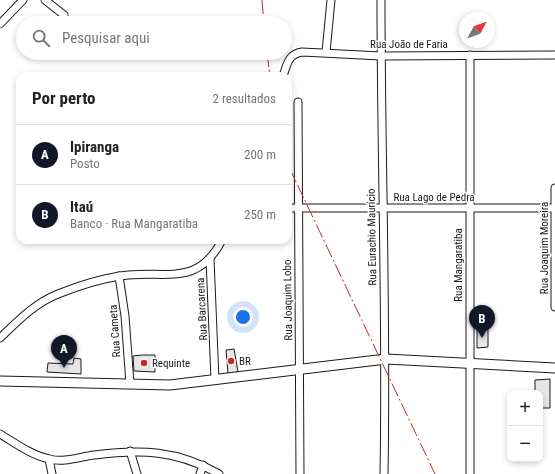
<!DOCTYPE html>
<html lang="pt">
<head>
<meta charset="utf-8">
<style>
	:root { --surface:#fff; --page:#f2f2f2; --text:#222; --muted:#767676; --line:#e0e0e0; --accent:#111827 }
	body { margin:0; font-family:"Roboto Condensed",sans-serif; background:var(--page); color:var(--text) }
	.controls { position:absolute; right:12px; bottom:12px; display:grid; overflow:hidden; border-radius:8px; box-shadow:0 2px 6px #0003 }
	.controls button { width:36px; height:36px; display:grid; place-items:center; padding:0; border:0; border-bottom:1px solid var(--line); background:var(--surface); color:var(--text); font:20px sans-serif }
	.compass { position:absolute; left:459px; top:12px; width:36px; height:36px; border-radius:50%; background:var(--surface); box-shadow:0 2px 6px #0003; rotate:49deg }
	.you { position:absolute; left:243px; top:317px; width:14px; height:14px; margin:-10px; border:3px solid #fff; border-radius:50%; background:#1a73e8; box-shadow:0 0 0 6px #1a73e833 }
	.badge { display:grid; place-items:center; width:26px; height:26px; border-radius:50%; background:var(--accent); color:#fff; font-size:13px; font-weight:700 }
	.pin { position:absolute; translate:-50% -33px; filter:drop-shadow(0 1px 2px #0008) }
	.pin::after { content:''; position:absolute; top:21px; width:14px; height:12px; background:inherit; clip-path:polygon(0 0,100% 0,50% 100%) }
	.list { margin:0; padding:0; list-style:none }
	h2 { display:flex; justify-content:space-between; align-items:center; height:52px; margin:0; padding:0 16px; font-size:17px }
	h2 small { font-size:13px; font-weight:400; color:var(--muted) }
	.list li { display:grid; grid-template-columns:26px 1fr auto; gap:12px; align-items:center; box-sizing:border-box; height:60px; padding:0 16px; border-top:1px solid var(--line) }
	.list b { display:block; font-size:15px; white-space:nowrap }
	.list p { margin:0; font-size:13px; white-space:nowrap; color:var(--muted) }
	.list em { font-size:13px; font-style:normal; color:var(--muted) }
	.icon { flex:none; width:22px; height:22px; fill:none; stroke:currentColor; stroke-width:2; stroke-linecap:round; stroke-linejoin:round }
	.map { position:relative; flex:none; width:555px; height:474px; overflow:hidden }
	.search { position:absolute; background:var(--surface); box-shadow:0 2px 6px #0003; left:16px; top:16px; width:276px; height:44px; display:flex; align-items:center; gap:10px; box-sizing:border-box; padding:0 14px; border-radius:22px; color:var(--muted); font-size:15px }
	.panel { position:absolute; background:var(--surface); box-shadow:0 2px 6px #0003; left:16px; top:72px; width:276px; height:172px; border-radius:12px }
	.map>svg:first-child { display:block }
</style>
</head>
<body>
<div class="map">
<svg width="555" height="474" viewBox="0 0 555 474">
	<rect width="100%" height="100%" fill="#fff"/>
	<g fill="#e6e6e6" stroke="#1a1a1a">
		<path d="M477,328H488V347L477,348Z"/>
		<path d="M234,349L238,372L228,374L226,350Z"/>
		<path d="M142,355H155V372L134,371L133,356Z"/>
		<path d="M74,358L81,359V374L47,372L48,363L73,364Z"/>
		<path d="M550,379V408H540V393H535V380Z"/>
	</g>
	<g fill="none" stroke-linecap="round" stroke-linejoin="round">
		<g stroke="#1a1a1a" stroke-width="9">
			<g id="minor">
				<path d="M45,0L64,15"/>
				<path d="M381,0C381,158 387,316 384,474"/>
				<path d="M0,24L23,0"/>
				<path d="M326,52L331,0"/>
				<path d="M283,76C287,65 288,54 302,52L381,56L555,55"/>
				<path d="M298,102L300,474"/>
				<path d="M555,188V307"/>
				<path d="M288,208H555"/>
				<path d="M210,259L215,380"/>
				<path d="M119,276L125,316L130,384"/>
				<path d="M0,338C18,321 35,303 58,294C78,286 100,279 120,276C164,269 197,289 222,240"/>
				<path d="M0,434C15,443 31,455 49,459C64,463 79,457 94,455C141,449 177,450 219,474"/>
				<path d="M130,451L137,474"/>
				<path d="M49,459L52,474"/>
				<path d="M200,474L203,465"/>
				<path d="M470,474V55"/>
			</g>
		</g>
		<g stroke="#1a1a1a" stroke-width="11">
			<path id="major" d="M0,381L170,385L386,359L555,368"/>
		</g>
		<use href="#minor" stroke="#fff" stroke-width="7"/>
		<use href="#major" stroke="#fff" stroke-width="9"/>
		<g stroke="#c62828" stroke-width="1" stroke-dasharray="14 3 2 3" stroke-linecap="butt">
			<path d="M262,0L264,23"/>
			<path d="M267,53L270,76"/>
			<path d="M288,165L435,474"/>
		</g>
	</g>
	<g fill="#c62828" stroke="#fff" stroke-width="1.5">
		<circle cx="231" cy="361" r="4"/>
		<circle cx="144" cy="363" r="4"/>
	</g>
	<g text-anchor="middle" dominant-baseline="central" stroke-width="3" stroke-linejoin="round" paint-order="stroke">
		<g font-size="11" fill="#1a1a1a" stroke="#fff">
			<text x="409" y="44">Rua João de Faria</text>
			<text x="434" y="197">Rua Lago de Pedra</text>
			<text transform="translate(372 237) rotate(-91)">Rua Eurachio Maurício</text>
			<text transform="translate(544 248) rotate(-90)">Rua Joaquim Moreira</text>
			<text transform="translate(458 265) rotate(-90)">Rua Mangaratiba</text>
			<text transform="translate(288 300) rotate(-91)">Rua Joaquim Lobo</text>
			<text transform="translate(202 309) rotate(-93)">Rua Barcarena</text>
			<text transform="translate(115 331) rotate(-94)">Rua Cameta</text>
		</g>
		<g font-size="11" fill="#1a1a1a" stroke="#fff" text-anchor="start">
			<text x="239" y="361">BR</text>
			<text x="152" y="363">Requinte</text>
		</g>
	</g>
</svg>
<div class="controls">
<button>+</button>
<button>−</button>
</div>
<svg class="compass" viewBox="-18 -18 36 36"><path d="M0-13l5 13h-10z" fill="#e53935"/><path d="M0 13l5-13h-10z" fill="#767676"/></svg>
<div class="you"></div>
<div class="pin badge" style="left:64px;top:368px">A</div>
<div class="pin badge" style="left:482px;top:338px">B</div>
<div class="search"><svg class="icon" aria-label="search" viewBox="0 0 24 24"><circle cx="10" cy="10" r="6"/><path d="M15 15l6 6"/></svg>Pesquisar aqui</div>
<section class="panel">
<h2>Por perto<small>2 resultados</small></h2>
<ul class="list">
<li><span class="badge">A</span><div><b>Ipiranga</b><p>Posto</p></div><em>200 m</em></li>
<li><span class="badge">B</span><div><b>Itaú</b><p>Banco · Rua Mangaratiba</p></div><em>250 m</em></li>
</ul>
</section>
</div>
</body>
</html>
